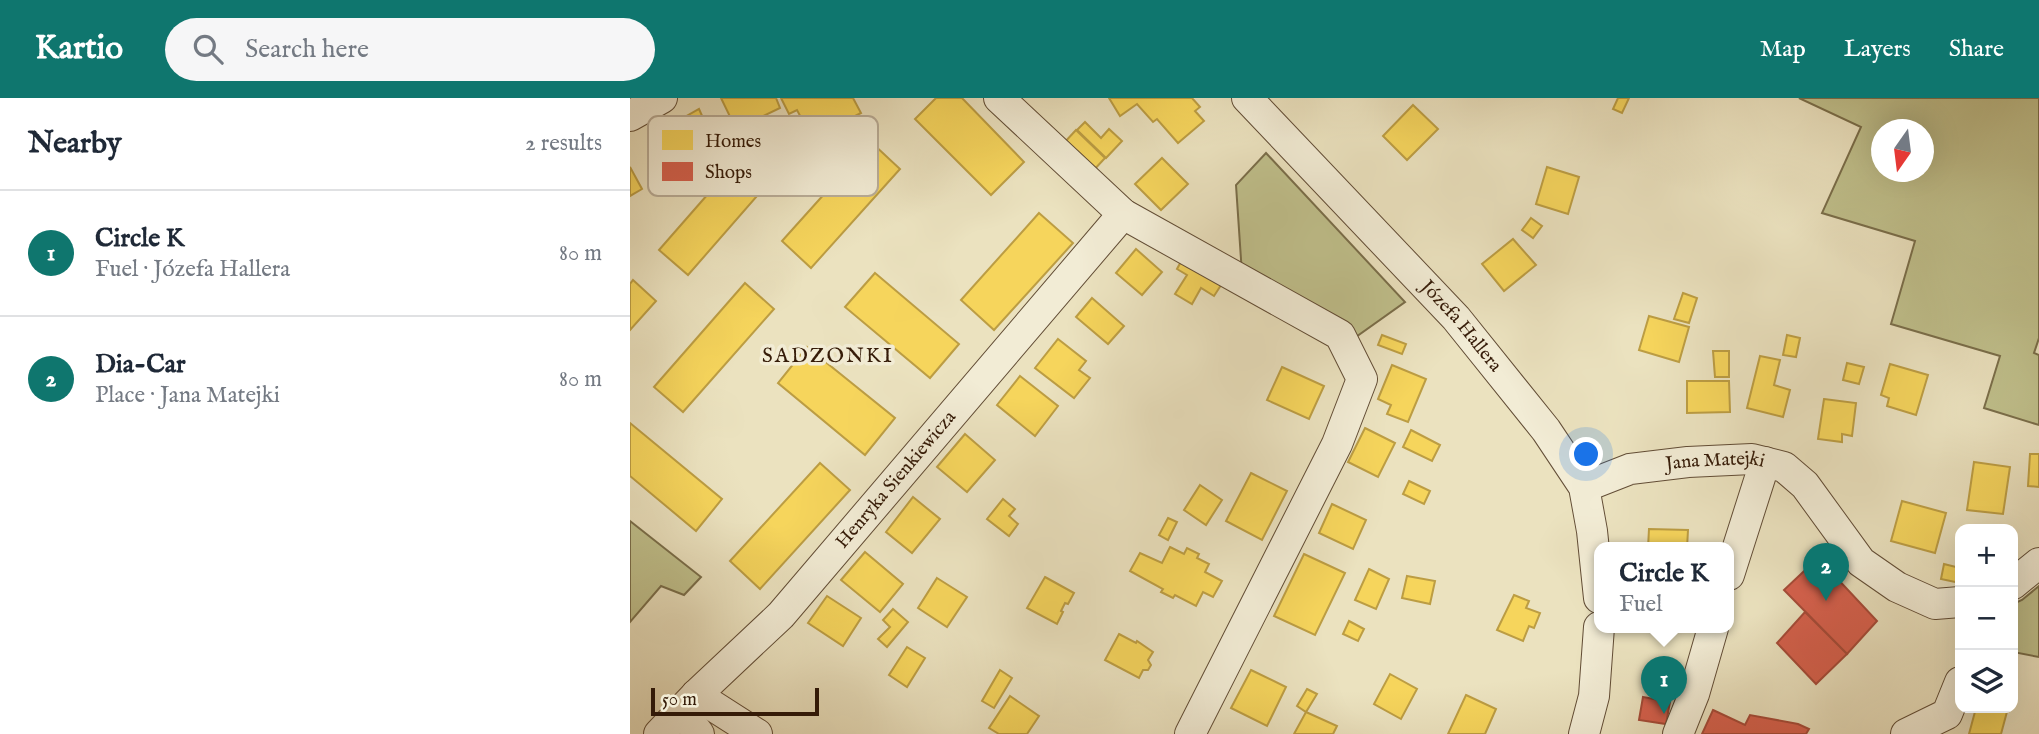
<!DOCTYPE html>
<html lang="en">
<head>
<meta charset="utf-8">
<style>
	:root { --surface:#fff; --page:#f6f6f7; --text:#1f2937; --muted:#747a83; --line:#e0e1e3; --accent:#0f766e }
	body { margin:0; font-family:"IM FELL English",serif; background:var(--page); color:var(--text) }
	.controls { position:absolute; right:21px; bottom:21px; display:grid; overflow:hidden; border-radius:14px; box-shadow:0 7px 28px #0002 }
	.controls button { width:63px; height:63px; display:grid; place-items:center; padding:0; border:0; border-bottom:2px solid var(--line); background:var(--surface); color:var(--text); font:35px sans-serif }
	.compass { position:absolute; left:1241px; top:21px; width:63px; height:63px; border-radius:50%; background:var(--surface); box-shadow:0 7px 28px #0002; rotate:194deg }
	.scale { position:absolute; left:21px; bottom:18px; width:168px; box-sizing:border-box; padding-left:7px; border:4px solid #351b08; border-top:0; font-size:19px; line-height:24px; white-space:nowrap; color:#351b08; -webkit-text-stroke:5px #f2ecd5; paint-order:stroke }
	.you { position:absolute; left:957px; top:357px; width:24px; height:24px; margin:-18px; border:5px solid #fff; border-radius:50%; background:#1a73e8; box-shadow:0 0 0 10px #1a73e833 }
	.badge { display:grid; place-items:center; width:46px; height:46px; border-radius:50%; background:var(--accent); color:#fff; font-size:23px; font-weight:700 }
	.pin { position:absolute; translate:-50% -58px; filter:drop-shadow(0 2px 4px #0008) }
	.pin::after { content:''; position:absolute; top:37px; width:24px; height:21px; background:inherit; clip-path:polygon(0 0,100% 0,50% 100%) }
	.popup { position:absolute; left:964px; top:444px; width:140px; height:91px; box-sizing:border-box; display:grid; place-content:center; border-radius:14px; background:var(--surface); filter:drop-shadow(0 2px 5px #0005); font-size:23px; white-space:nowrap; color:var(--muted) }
	.popup b { font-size:26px; color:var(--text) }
	.popup::after { content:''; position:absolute; left:50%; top:100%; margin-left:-14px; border:14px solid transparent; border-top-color:var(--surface) }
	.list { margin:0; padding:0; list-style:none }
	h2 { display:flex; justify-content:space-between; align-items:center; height:91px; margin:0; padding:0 28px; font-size:30px }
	h2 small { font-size:23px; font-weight:400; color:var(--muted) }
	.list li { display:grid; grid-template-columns:46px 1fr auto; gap:21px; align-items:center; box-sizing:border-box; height:126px; padding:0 28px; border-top:2px solid var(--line) }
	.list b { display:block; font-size:26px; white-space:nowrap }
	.list p { margin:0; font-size:23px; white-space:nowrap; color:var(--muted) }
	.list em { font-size:23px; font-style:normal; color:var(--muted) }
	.icon { flex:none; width:38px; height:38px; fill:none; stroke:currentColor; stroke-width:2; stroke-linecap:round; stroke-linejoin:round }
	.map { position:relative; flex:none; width:1409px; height:636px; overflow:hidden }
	header { display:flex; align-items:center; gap:42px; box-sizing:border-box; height:98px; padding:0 35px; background:var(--accent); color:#fff }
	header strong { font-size:33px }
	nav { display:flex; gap:38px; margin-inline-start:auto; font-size:24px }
	.search { width:490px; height:63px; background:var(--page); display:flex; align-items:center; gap:18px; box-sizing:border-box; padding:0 24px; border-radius:38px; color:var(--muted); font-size:26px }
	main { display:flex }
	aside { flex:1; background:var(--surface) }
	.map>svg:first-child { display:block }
</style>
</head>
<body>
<header>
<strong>Kartio</strong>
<div class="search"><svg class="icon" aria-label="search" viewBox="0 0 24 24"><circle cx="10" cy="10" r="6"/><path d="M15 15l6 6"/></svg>Search here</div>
<nav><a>Map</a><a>Layers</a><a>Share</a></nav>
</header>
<main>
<aside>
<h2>Nearby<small>2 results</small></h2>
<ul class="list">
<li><span class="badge">1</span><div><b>Circle K</b><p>Fuel · Józefa Hallera</p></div><em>80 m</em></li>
<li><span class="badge">2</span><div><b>Dia-Car</b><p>Place · Jana Matejki</p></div><em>80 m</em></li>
</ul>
</aside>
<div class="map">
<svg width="1409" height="636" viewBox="0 0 1409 636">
	<rect width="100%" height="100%" fill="#ebe2bf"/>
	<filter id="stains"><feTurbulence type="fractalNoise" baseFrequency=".00286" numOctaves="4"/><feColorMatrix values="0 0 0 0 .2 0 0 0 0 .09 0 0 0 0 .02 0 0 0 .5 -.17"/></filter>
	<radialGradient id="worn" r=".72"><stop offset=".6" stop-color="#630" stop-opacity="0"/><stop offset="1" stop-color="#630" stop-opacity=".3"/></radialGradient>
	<g fill="#c0c08c" stroke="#7a6e4a" stroke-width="2" fill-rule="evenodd">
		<path d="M1169,0H1409V240L1404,255L1409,257V327L1354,310L1370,258L1261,226L1285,143L1192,115L1231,29ZM1252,32H1294V74H1252Z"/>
		<path d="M636,55L775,204L723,241L612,176L606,87Z"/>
		<path d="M0,423L71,479L54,497L31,488L0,524Z"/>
		<path d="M1409,488V559L1383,554V506L1392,502Z"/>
	</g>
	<g fill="#f6d55c" stroke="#bc9d43" stroke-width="2">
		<path d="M91,0H146L150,10L106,31Z"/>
		<path d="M151,0H223L231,15L182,40L167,12L159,16Z"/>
		<path d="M306,0H332L394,64L361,97L285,21Z"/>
		<path d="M479,0H562L570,9L565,13L574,23L548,45L527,21L523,24L507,6L490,18Z"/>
		<path d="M988,0H999L992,15L983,11Z"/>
		<path d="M783,7L808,31L777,62L753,38Z"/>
		<path d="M69,11L85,47L67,57L39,28Z"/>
		<path d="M172,23L189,56L171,65L155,32Z"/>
		<path d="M455,24L471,40L479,31L492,43L476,60L447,32Z"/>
		<path d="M446,32L475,60L462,74L433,46Z"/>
		<path d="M106,37L113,50L96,60L89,46Z"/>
		<path d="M241,44L270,71L181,170L152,143Z"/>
		<path d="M532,60L558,86L531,112L505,86Z"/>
		<path d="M106,64L134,90L58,177L29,152Z"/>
		<path d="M0,69L12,91L0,98Z"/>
		<path d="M917,69L949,79L938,116L906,106Z"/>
		<path d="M409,115L443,145L364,232L331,202Z"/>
		<path d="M901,120L912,128L903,140L892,132Z"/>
		<path d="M883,141L906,167L874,193L852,166Z"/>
		<path d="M506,151L532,174L512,197L486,175Z"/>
		<path d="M553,160L593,184L584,198L571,190L562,206L545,196L557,177L547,171Z"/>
		<path d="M245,175L329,246L300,280L215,209Z"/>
		<path d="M3,182L26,203L0,232V186Z"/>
		<path d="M115,185L144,211L53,314L24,289Z"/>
		<path d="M1053,195L1067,200L1059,225L1044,221Z"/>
		<path d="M462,200L494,228L478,246L446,219Z"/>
		<path d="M1019,218L1059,229L1049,264L1009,252Z"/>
		<path d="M752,237L776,246L772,256L748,247Z"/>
		<path d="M1157,237L1170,240L1166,259L1153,257Z"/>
		<path d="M428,241L456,263L449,272L460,280L444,300L405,270Z"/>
		<path d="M177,249L265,320L235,357L148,285Z"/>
		<path d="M1083,253H1099V279H1085Z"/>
		<path d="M1130,258L1150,262L1144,287L1160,292L1153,319L1117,310Z"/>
		<path d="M1217,265L1234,269L1229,286L1213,282Z"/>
		<path d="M1260,266L1298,277L1286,317L1257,308L1259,300L1251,297Z"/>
		<path d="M762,267L796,281L778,324L757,316L761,307L748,301Z"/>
		<path d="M652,269L694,288L679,321L637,302Z"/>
		<path d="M390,278L428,308L405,338L367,307Z"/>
		<path d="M1057,283H1099L1100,314L1057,315Z"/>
		<path d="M1194,301L1226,305L1222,338L1212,336V344L1188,341Z"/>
		<path d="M0,325L92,401L66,433L0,378Z"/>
		<path d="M735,330L765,345L748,379L718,364Z"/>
		<path d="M781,332L810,347L802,363L773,349Z"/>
		<path d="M335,336L365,362L337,394L307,369Z"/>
		<path d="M1400,356H1409V389L1398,388Z"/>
		<path d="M1344,364L1380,369L1373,416L1337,412Z"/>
		<path d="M190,365L220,392L130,491L100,463Z"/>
		<path d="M621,375L657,393L632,442L596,423Z"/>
		<path d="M779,383L800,393L794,406L773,396Z"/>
		<path d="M570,387L592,402L576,427L554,412Z"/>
		<path d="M283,399L310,421L282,455L256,434Z"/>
		<path d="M373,401L385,411L379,418L388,426L379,438L357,421Z"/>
		<path d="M1272,403L1316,415L1305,455L1261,443Z"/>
		<path d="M702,406L736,422L723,451L689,435Z"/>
		<path d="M538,420L547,424L538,442L529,437Z"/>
		<path d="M1019,431L1058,432L1057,450H1018Z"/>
		<path d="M540,449L554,456L557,450L569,456L567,460L579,466L575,474L592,483L583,499L573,494L566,508L545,497L543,500L531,494L533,491L500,473L510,455L532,465Z"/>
		<path d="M235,454L273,486L250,514L211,482Z"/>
		<path d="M674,456L715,475L685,537L644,518Z"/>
		<path d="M1314,466L1330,470V485L1311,481Z"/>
		<path d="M739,471L759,481L746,511L725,502Z"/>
		<path d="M777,478L805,483L800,506L772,500Z"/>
		<path d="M415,479L444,495L438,506L435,505L431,513L433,514L427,526L397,510Z"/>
		<path d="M307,480L337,499L317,529L288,510Z"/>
		<path d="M884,497L899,503L896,510L910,515L904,530L899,528L893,543L867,532Z"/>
		<path d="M197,498L231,520L213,548L178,525Z"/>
		<path d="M263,511L278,524L257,549L248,541L260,529L253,522Z"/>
		<path d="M719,523L734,531L728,543L713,536Z"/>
		<path d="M489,536L506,545L507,543L523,554L518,562L521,567L518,572H513L509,580L475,562Z"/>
		<path d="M277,549L295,560L277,589L259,577Z"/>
		<path d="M370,572L382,580L364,610L352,603Z"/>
		<path d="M621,572L656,589L637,628L601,610Z"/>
		<path d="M760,576L787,591L771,621L744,606Z"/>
		<path d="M677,591L687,596L676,614L667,608Z"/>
		<path d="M836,597L866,611L855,636H818Z"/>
		<path d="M380,598L409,618L397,636H369L359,630Z"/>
		<path d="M1346,610H1378L1371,636H1339Z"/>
		<path d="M676,614L707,628L703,636H664Z"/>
	</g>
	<g fill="#d6604d" stroke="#a64b38" stroke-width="2">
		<path d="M1188,460L1247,523L1217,556L1154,492Z"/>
		<path d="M1175,514L1217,556L1186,586L1147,545Z"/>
		<path d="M1013,599L1040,604L1036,626L1009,622Z"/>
		<path d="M1083,612L1115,627L1120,617L1168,626L1179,631L1176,636H1072Z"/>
	</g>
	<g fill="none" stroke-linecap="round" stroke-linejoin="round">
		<g stroke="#624d36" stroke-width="32">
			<g id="minor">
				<path d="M369,0L493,116L710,237L732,281L707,346L560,636"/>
				<path id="s1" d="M617,0L826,220L916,332L954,389L962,433L969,500"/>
				<path d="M0,18L32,0"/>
				<path id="s2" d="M954,389L1000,371L1058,364L1122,361L1154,369L1175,387L1231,464L1267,489L1305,506L1330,504"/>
				<path d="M1099,477L1135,364"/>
				<path d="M1383,486L1409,465"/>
				<path d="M66,597L127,636"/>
				<path d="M51,612L69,636"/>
				<path id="s3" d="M29,636L66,597L151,517L493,116"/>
				<path d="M954,636L964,598L969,529"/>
				<path d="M1048,636L1064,596L1083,530"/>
				<path d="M1276,636L1317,616L1330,584"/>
			</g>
		</g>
		<use href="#minor" stroke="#f2ecd5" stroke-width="30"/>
	</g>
	<g text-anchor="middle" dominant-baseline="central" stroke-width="7" stroke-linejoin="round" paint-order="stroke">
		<g font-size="19" fill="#351b08" stroke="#f2ecd5">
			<text stroke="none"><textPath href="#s1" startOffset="313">Józefa Hallera</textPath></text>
			<text stroke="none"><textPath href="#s2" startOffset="135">Jana Matejki</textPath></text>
			<text stroke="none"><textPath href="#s3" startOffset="348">Henryka Sienkiewicza</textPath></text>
		</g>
		<g font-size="21" letter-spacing="2" fill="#351b08" stroke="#f2ecd5">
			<text x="198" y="258">SADZONKI</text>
		</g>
	</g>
	<rect x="18" y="18" width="230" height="80" rx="10" fill="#f2ecd5" stroke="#b9ad98" stroke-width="2"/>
	<rect x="32" y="32" width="31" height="20" fill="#f6d55c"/>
	<rect x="32" y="64" width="31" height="19" fill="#d6604d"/>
	<g font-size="19" fill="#351b08">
		<text x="75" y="49">Homes</text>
		<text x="75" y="80">Shops</text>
	</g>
	<rect width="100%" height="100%" filter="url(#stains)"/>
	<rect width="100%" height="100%" fill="url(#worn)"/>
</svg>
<div class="controls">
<button>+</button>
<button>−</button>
<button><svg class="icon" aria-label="layers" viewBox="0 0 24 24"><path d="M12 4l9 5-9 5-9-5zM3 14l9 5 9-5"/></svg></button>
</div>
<svg class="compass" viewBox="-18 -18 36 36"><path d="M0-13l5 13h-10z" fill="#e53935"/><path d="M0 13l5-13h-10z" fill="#747a83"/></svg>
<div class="scale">50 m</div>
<div class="you"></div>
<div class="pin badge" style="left:1034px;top:616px">1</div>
<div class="popup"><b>Circle K</b>Fuel</div>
<div class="pin badge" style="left:1196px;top:503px">2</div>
</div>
</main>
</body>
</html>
